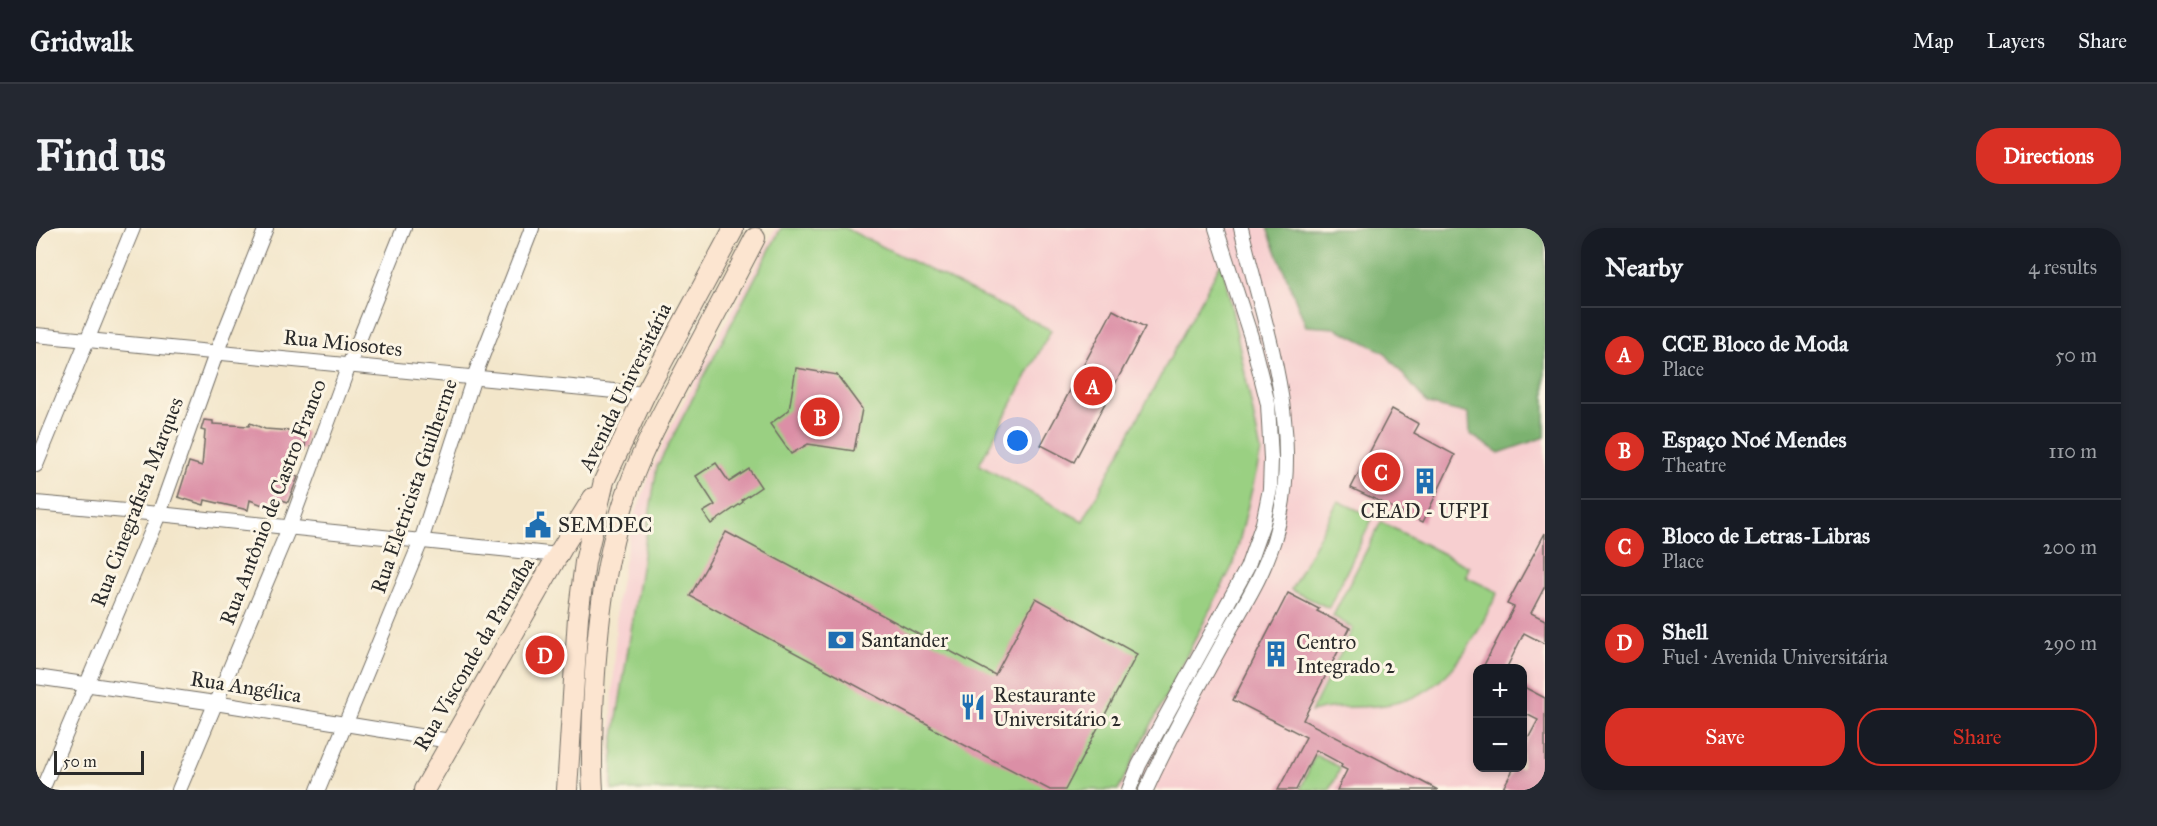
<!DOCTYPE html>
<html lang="en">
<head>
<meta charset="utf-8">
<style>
	:root { --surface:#171b24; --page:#242831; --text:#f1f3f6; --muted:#9ea1a6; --line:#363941; --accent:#d93025 }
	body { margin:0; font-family:"IM FELL Great Primer",serif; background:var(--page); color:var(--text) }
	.controls { position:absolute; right:18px; bottom:18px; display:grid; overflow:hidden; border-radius:12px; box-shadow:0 3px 9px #0003 }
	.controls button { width:54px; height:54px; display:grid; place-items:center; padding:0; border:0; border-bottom:2px solid var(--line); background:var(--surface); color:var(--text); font:30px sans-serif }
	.scale { position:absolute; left:18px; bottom:15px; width:90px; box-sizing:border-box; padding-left:6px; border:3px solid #2b2b2b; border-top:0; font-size:16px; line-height:21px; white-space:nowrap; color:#2b2b2b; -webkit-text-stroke:4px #fcf5e5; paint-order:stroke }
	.you { position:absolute; left:982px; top:213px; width:21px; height:21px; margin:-15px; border:4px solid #fff; border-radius:50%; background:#1a73e8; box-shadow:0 0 0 9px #1a73e833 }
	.badge { display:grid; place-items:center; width:39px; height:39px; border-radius:50%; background:var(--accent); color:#fff; font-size:20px; font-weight:700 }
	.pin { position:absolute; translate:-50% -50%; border:3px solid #fff; box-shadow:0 2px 6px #0006 }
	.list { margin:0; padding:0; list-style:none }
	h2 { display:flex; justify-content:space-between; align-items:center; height:78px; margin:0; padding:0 24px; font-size:26px }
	h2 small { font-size:20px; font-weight:400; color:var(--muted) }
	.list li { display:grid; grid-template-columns:39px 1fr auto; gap:18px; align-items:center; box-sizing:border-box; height:96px; padding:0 24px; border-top:2px solid var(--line) }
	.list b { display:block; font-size:22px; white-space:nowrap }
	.list p { margin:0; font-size:20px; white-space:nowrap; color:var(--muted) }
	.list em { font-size:20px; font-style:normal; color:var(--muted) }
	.actions { display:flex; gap:12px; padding:18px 24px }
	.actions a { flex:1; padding:14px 0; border:2px solid var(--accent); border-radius:24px; text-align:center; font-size:21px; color:var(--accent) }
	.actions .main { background:var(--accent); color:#fff }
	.map { position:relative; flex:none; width:1509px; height:562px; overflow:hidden; border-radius:24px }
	header { display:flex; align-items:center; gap:36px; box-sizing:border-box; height:84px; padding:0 30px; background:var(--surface); border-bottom:2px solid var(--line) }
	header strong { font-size:28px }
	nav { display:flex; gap:33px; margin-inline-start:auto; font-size:21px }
	.intro { display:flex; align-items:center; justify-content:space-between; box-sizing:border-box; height:144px; padding:0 36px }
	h1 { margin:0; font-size:42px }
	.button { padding:15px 27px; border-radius:24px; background:var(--accent); color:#fff; font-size:21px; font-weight:700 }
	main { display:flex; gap:36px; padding:0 36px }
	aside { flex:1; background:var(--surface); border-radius:24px; box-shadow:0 3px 9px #0003 }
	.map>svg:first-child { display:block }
</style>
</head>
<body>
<header>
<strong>Gridwalk</strong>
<nav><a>Map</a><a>Layers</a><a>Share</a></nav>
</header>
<div class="intro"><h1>Find us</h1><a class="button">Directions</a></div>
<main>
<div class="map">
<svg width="1509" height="562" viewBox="0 0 1509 562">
	<rect width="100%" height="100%" fill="#fcf5e5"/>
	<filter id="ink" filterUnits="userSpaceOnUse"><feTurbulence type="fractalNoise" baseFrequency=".0167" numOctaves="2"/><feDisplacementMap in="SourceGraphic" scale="12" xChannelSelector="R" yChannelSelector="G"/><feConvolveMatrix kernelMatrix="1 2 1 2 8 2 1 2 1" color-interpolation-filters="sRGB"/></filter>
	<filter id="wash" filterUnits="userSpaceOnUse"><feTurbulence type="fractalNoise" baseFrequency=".008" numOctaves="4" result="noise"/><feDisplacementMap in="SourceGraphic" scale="24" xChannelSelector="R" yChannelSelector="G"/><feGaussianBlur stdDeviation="1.35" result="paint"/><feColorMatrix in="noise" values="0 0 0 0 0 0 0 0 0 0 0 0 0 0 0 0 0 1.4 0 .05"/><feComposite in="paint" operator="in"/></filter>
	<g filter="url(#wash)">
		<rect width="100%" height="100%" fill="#f3e6ca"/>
		<path fill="#f7cfd0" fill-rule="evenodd" d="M740,0H1509V562H573L581,372L596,295L618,236L637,195ZM1442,440H1486V540H1442Z"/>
		<g fill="#9ad082" stroke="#627e56" stroke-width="1.5">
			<path d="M745,0H809L1015,102L943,237L1047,293L1186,33L1225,224L1198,335L1082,562H576L577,516L621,239Z"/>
			<path d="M1302,273L1337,289L1293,380L1255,362Z"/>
			<path d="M1345,294L1433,339L1430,349L1462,364C1436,416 1412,469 1348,477C1323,481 1300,476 1275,484L1317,400L1297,388Z"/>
			<path d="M1279,527L1302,538L1304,541L1294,562H1264Z"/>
		</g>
		<path fill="#7bb270" stroke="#536e4e" stroke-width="1.5" d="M1231,0H1509V209L1463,225L1434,206L1433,186L1392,176L1348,124L1300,100L1270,98Z"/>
		<g id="blocks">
			<g fill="#db8fa6">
				<path d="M1077,82L1109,99L1038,234L1005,217Z"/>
				<path d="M760,140L801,147L826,181L818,223L772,216L755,226L734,196L753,182Z"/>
				<path d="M1356,181L1383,196L1378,205L1419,227L1387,294L1315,260Z"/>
				<path d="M168,192L177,193V196L213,198L214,195L229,201L270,204L269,222L255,220L252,246L262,249L252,274L246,272L242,283L214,272L212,282L169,272L168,277L142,269L153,234L166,238L169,203L165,202Z"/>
				<path d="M680,235L693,254L713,241L725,259L706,272L707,274L675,296L667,284L679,277L660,248Z"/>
				<path d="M690,304L959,447L1000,370L1101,426L1029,562H1014L894,499L895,498L654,368Z"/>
				<path d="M1509,305V358L1495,385L1509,392V416L1488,405L1470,441H1446L1478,379L1471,376Z"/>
				<path d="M1252,365L1283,381L1281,383L1314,400L1267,492L1402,562H1301L1311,542L1305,539L1306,536L1280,522L1260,562H1242L1270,509L1197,472Z"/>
				<path d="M1486,458L1509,470V562H1466L1478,540H1486V522L1502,492L1486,484Z"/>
			</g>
		</g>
	</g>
	<g filter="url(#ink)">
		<use href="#blocks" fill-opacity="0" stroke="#716c63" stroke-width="1.5"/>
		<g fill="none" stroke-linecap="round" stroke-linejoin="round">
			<g stroke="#716c63" stroke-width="16">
				<g id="minor">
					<path d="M0,107L609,166"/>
					<path d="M0,237L97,0"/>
					<path d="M0,275L123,286L522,327"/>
					<path d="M0,449L179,475L414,513"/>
					<path d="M6,562L123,286L181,123L230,0"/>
					<path d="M143,562L253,300L313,137L368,0"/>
					<path d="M282,562L385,313L438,149L496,0"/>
					<path d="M1093,562L1103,537L1211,340L1227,295L1234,261L1235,231L1232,176L1215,109L1180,0"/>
					<path d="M1110,562C1134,508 1164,457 1192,405C1209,375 1228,345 1238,312C1271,205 1229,103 1205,0"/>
				</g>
			</g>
			<g stroke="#716c63" stroke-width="22">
				<g id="secondary">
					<path d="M388,562L526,320L557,270"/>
					<path d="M531,562L542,389L549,334L568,253L609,166L697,2"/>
					<path d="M557,562C555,536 556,511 557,485C560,401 569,314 602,236C616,203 634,171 651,139C674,96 697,53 719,10"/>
				</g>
			</g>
			<use href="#minor" stroke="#fff" stroke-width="14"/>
			<use href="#secondary" stroke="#fce5d0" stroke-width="20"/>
		</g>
	</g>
	<defs>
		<g id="building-bare" transform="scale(2.07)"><path d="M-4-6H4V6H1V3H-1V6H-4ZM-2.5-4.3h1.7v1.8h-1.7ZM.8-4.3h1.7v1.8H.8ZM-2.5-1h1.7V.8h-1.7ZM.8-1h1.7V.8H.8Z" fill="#1f6fb2" stroke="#fcf5e5" stroke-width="2.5" paint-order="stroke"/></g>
		<g id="civic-bare" transform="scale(2.07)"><path d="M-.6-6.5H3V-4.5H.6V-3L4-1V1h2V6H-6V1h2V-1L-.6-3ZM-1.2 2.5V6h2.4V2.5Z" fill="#1f6fb2" stroke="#fcf5e5" stroke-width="2.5" paint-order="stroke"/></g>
		<g id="bank-bare" transform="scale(2.07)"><path d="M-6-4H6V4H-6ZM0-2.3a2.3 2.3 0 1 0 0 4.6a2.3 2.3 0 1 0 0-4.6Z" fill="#1f6fb2" stroke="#fcf5e5" stroke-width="2.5" paint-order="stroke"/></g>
		<g id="restaurant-bare" transform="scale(2.07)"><path d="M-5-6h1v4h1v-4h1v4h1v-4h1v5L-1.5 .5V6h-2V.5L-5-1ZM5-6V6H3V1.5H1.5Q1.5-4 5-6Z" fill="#1f6fb2" stroke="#fcf5e5" stroke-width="2.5" paint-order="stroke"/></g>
	</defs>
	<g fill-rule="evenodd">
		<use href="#building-bare" x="1389" y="253"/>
		<use href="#civic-bare" x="502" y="297"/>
		<use href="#bank-bare" x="805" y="412"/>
		<use href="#building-bare" x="1240" y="426"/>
		<use href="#restaurant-bare" x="937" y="479"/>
	</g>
	<g text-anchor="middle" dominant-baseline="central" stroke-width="6" stroke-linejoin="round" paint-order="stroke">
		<g font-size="21" fill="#2b2b2b" stroke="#fcf5e5">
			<text transform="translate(307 115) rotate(6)">Rua Miosotes</text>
			<text transform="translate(589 159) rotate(-64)">Avenida Universitária</text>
			<text transform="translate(378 258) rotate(-71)">Rua Eletricista Guilherme</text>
			<text transform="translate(101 274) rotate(-69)">Rua Cinegrafista Marques</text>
			<text transform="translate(237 274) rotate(-69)">Rua Antônio de Castro Franco</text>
			<text transform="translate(438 426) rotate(-60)">Rua Visconde da Parnaíba</text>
			<text transform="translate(210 459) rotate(9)">Rua Angélica</text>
		</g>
		<g font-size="21" fill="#2b2b2b" stroke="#fcf5e5" text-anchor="start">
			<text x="1389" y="283" text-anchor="middle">CEAD - UFPI</text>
			<text x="522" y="297">SEMDEC</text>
			<text x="825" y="412">Santander</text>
			<text x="1260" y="414">Centro<tspan x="1260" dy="24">Integrado 2</tspan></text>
			<text x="957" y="467">Restaurante<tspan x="957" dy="24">Universitário 2</tspan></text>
		</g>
	</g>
</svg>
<div class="controls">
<button>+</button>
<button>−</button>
</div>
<div class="scale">50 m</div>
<div class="you"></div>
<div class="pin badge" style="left:1057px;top:158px">A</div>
<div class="pin badge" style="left:784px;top:189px">B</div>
<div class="pin badge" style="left:1345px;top:244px">C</div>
<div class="pin badge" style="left:509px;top:427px">D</div>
</div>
<aside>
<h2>Nearby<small>4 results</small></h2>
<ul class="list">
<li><span class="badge">A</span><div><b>CCE Bloco de Moda</b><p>Place</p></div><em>50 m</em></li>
<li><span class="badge">B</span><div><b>Espaço Noé Mendes</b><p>Theatre</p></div><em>110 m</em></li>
<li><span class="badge">C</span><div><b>Bloco de Letras-Libras</b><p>Place</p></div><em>200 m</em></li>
<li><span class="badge">D</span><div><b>Shell</b><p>Fuel · Avenida Universitária</p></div><em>290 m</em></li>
</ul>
<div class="actions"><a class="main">Save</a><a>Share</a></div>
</aside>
</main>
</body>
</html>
